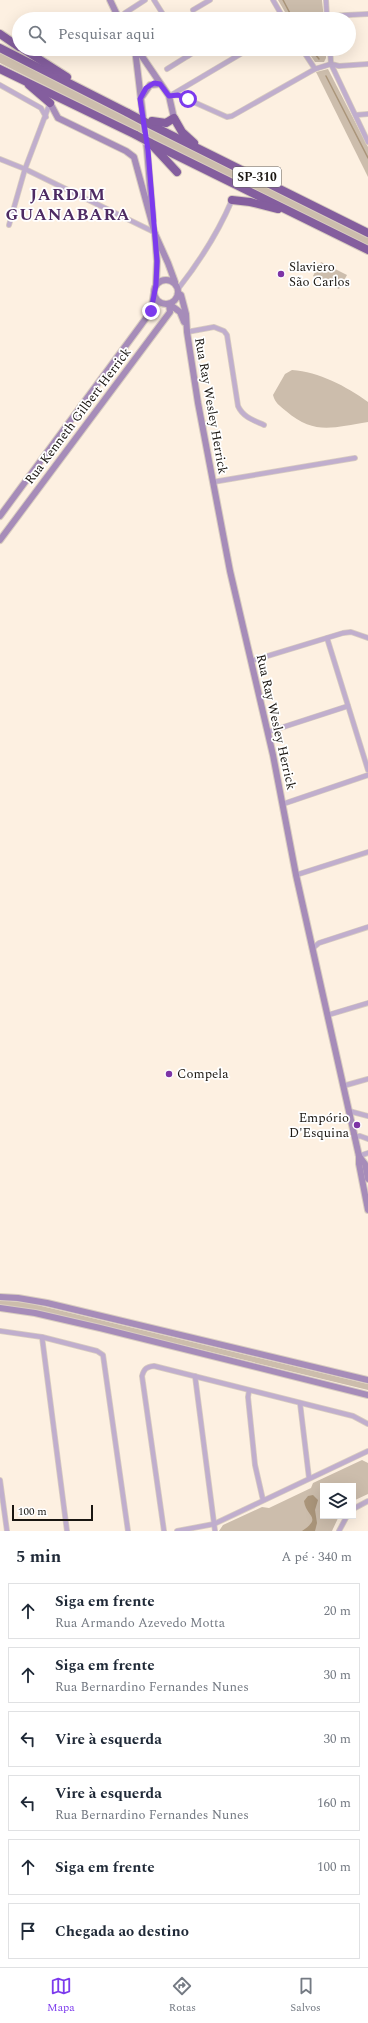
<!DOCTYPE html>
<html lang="pt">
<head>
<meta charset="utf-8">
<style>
	:root { --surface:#fff; --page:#f6f6f7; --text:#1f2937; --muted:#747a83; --line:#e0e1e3; --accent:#7c3aed }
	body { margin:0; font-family:Spectral,serif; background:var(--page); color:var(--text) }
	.controls { position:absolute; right:12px; bottom:12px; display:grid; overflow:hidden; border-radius:0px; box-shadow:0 4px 16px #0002 }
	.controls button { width:36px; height:36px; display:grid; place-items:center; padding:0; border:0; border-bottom:1px solid var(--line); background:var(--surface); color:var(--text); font:20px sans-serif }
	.scale { position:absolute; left:12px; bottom:10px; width:81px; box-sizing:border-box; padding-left:4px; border:2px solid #1a1611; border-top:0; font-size:11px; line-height:14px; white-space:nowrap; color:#1a1611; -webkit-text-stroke:3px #fff; paint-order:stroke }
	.stop { position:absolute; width:12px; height:12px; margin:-9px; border:3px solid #7c3aed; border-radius:50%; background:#fff }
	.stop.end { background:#7c3aed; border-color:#fff; box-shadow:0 1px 4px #0008 }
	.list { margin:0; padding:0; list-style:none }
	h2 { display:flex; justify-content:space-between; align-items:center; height:52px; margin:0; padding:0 16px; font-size:17px }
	h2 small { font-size:13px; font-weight:400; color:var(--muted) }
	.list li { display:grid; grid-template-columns:26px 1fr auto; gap:12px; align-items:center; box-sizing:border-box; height:56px; margin:0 8px 8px; padding:0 8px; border:1px solid var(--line); border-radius:0px }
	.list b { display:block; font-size:15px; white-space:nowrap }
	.list p { margin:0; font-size:13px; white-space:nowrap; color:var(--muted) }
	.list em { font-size:13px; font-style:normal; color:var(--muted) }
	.icon { flex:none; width:22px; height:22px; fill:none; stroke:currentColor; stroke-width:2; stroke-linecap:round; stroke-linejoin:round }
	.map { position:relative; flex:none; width:368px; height:1531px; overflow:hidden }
	.search { position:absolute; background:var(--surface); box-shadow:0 4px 16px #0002; left:12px; right:12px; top:12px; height:44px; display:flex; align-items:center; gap:10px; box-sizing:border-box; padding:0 14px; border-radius:22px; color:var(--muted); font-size:15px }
	.sheet { height:436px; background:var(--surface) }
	nav { display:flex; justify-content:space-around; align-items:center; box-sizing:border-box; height:56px; border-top:1px solid var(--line); background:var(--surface); font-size:11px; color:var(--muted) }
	nav a { display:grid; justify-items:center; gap:2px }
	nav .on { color:var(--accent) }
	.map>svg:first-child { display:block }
</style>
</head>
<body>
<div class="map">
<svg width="368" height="1531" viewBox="0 0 368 1531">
	<rect width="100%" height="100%" fill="#fdf0e1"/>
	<g fill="#ccbdac">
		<path d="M278,0H322L324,19H289Z"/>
		<path d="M306,49H326V58L324,62H315Z"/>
		<path d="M0,52L142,123L143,135L0,63Z"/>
		<path d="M328,69L368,147V177L316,72Z"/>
		<path d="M146,126L368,236V246L147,137Z"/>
		<path d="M321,262L347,275L339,289L313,276Z"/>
		<path d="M292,370C319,372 346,386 368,402V422C334,427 315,436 286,411C280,406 275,403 273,395L285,374Z"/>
		<path d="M0,1300L29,1303L368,1384V1390L46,1312L0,1305Z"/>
		<path d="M362,1460L368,1463V1494L353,1501V1486H323V1516H339L332,1531H219L223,1525L262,1507L269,1508L311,1488L313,1483Z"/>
	</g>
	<path fill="#aa957a" d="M313,1495L318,1500L315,1510L317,1523L315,1531H302C323,1517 306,1517 304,1501L308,1496Z"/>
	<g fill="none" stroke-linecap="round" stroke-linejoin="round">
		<g stroke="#aa957a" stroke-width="1.5">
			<path d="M283,0L293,19"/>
			<path d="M311,49L319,59"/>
			<path d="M326,76L368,158"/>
		</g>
		<g stroke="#d9cdc0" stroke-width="6">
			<g id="street">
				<path d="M154,0L166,19"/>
				<path d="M273,0L284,19"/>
				<path d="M326,0L327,18"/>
				<path d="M193,10L210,0"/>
				<path d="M125,13L145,0"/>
				<path d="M327,16L368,14"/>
				<path d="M184,49L188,56"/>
				<path d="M302,49L315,69"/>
				<path d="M330,49L331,64L368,142"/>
				<path d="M167,69L199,49"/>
				<path d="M0,85L41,108L46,117"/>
				<path d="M173,94L249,49"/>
				<path d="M169,96L178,95L227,117L232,116L315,69L331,64L339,66L368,64"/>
				<path d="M356,115L368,114"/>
				<path d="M0,159L25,169L154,232"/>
				<path d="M9,225L25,169L50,103"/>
				<path d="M178,289C200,261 218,233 232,200"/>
				<path d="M187,332L214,327L224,331L227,335L238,406C243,417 253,420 264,425"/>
				<path d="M213,482L355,458"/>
				<path d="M327,638L368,770"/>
				<path d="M251,661L343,633L351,632L368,638"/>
				<path d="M268,732L348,706"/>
				<path d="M283,804L368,775"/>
				<path d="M296,875L368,852"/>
				<path d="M313,948L319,943L368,927"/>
				<path d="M328,1015L368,1003"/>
				<path d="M343,1086L368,1079"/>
				<path d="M349,1111L368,1116"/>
				<path d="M354,1137L360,1136L368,1139"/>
				<path d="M359,1156L368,1153"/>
				<path d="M0,1331L42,1337L97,1351L103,1355L128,1531"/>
				<path d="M42,1337L67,1531"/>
				<path d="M195,1376L215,1531"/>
				<path d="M249,1391L248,1397L255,1465L263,1500"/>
				<path d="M300,1403L309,1478"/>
				<path d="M0,1480L7,1531"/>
				<path d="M353,1509L368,1501"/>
				<path d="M164,1531L142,1376C144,1369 146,1367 154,1366L353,1416L368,1424"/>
				<path d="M177,1531L214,1524L368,1451"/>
				<path d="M339,1531L347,1516"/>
			</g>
		</g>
		<g stroke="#d9cdc0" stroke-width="8">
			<g id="secondary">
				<path d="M110,0L119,19"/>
				<path d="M135,49L147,150L153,220"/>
				<path d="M137,49L169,96L174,118"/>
				<path d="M141,98L150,85L160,84"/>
				<path d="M50,103L58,118L126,151L134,157L155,234L157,261L156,285"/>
				<path d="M155,234L168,263L175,282"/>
				<circle cx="166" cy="292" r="12"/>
				<path d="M178,293L181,295L186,314L187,332L198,403L230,571L273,755L296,875L359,1156V1164L368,1210"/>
				<path d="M169,304L180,312L184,322"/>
				<path d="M0,516L141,325L151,311L154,293"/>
				<path d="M0,540L170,312L169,304"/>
				<path d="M359,1156L365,1164L368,1179"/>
				<path d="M0,1297L18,1298L47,1303L368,1380"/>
				<path d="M0,1308L35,1313L100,1328L368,1395"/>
			</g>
		</g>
		<g stroke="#d9cdc0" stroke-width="10">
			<g id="highway">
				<path d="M0,34L19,47"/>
				<path d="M0,48L128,113"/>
				<path d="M23,49L67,77"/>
				<path d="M0,69L136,135"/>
				<path d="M29,85L50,103"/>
				<path d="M143,121L368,233"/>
				<path d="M152,121L166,123L174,118L182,132L194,143"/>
				<path d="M149,142L368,250"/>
				<path d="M152,145L177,172"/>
				<path d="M232,200L250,202L278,209"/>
			</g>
		</g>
		<use href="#street" stroke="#c0aecd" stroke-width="4.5"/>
		<use href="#secondary" stroke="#a68cb9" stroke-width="6"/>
		<use href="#highway" stroke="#845e9e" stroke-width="8"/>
		<g stroke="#d9cdc0" stroke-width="10" stroke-linecap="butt">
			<g id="highway-bridge">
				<path d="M128,113L143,121"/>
				<path d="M136,135L149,142"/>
			</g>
		</g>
		<use href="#highway-bridge" stroke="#845e9e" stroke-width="8"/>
	</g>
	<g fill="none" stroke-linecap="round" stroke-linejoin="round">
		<path stroke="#7c3aed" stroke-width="5" d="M151,311L156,285L157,261L148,150L140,99L146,88L154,83L160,84L169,96L178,95L188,99"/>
	</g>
	<g fill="#7d34a6" stroke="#fff" stroke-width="1.5">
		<circle cx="281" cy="274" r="4"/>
		<circle cx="169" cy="1074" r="4"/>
		<circle cx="357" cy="1125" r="4"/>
	</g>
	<g text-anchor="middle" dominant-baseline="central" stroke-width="3.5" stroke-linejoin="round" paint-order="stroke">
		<rect fill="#fff" stroke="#5f5c58" stroke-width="1" x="233" y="167" width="48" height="20" rx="3"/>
		<g font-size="12" font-weight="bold" fill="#1a1611">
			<text x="257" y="177">SP-310</text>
		</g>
		<g font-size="13" fill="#1a1611" stroke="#fff" text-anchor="start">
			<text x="289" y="267">Slaviero<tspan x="289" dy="15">São Carlos</tspan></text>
			<text x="177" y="1074">Compela</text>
			<text x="349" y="1118" text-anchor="end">Empório<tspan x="349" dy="15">D'Esquina</tspan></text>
		</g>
		<g font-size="13" fill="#1a1611" stroke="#fff">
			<text transform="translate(211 406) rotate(80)">Rua Ray Wesley Herrick</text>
			<text transform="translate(78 416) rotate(-53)">Rua Kenneth Gilbert Herrick</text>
			<text transform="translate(276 722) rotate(77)">Rua Ray Wesley Herrick</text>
		</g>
		<g font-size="17" font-weight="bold" letter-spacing="1" fill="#4e2b63" stroke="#fff">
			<text x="68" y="195">JARDIM<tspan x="68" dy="20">GUANABARA</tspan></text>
		</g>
	</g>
</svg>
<div class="controls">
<button><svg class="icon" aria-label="layers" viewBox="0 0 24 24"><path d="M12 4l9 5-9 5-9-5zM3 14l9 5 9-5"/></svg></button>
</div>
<div class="scale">100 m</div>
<div class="stop" style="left:188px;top:99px"></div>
<div class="stop end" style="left:151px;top:311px"></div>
<div class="search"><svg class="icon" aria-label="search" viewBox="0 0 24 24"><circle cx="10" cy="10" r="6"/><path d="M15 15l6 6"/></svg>Pesquisar aqui</div>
</div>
<section class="sheet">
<h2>5 min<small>A pé · 340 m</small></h2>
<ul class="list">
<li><svg class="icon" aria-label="ahead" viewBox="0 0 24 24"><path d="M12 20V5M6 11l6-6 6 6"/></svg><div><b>Siga em frente</b><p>Rua Armando Azevedo Motta</p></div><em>20 m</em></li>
<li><svg class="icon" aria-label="ahead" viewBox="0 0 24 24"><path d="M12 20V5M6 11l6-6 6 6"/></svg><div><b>Siga em frente</b><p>Rua Bernardino Fernandes Nunes</p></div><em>30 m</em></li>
<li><svg class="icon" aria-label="left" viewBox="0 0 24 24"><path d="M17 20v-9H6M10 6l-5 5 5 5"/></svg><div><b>Vire à esquerda</b></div><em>30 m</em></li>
<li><svg class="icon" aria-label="left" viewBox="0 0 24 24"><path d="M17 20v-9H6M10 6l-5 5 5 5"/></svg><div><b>Vire à esquerda</b><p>Rua Bernardino Fernandes Nunes</p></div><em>160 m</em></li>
<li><svg class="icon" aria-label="ahead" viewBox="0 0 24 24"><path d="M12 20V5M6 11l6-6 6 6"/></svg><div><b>Siga em frente</b></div><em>100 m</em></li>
<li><svg class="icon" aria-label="arrive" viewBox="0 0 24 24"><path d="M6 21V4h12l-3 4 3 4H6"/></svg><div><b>Chegada ao destino</b></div></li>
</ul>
</section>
<nav>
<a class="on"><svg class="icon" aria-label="map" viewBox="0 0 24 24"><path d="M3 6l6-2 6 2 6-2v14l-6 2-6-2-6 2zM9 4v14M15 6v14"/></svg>Mapa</a>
<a><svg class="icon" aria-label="directions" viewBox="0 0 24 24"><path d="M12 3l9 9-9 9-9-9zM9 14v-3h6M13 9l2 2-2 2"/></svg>Rotas</a>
<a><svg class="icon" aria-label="saved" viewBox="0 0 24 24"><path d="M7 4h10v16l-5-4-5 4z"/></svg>Salvos</a>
</nav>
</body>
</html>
